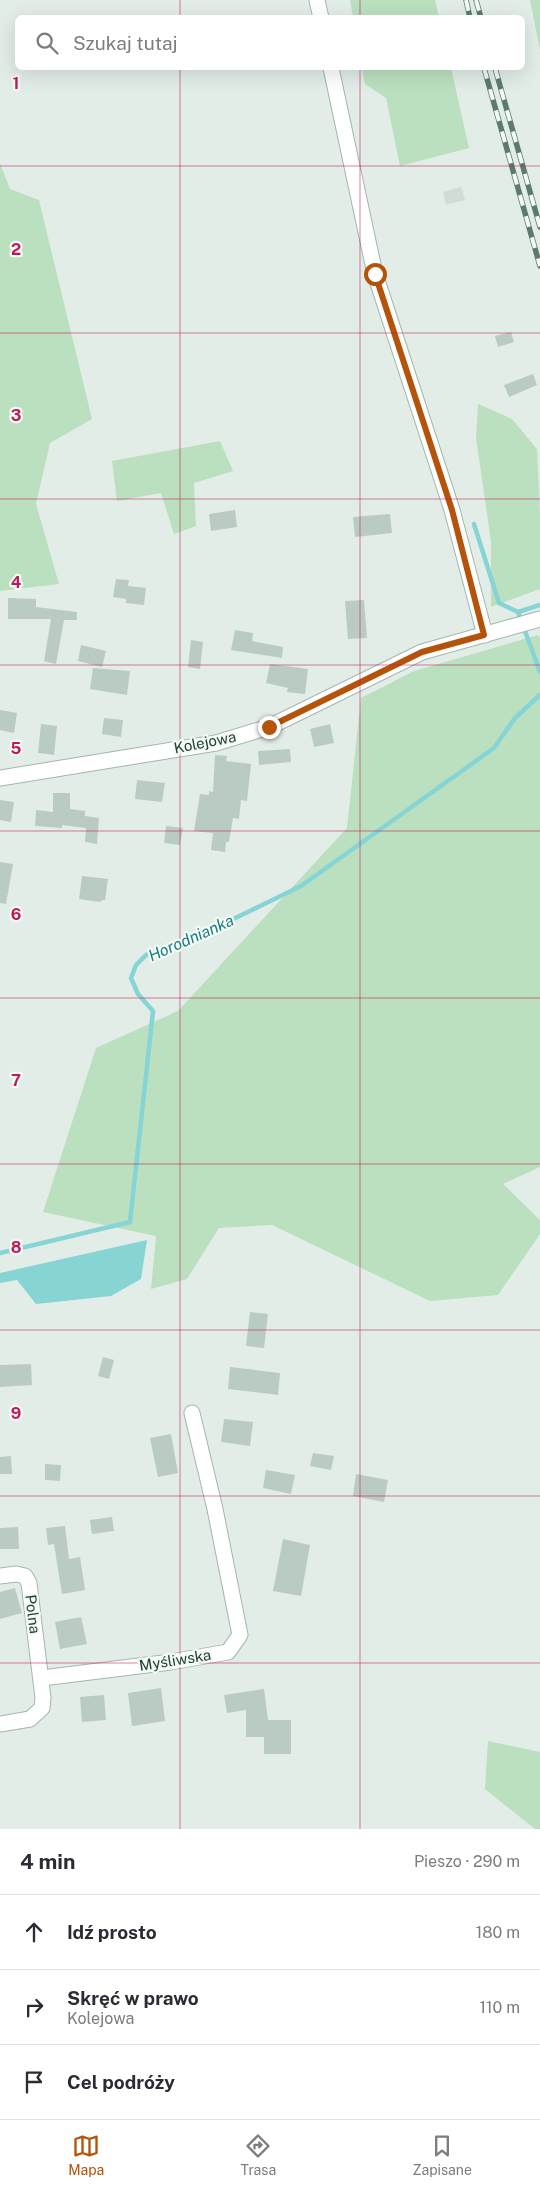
<!DOCTYPE html>
<html lang="pl">
<head>
<meta charset="utf-8">
<style>
	:root { --surface:#fff; --page:#f2f2f3; --text:#2b2b33; --muted:#7c7c81; --line:#e1e1e2; --accent:#b45309 }
	body { margin:0; font-family:"Public Sans",sans-serif; background:var(--page); color:var(--text) }
	.stop { position:absolute; width:15px; height:15px; margin:-11px; border:4px solid #b45309; border-radius:50%; background:#fff }
	.stop.end { background:#b45309; border-color:#fff; box-shadow:0 1px 5px #0008 }
	.list { margin:0; padding:0; list-style:none }
	h2 { display:flex; justify-content:space-between; align-items:center; height:65px; margin:0; padding:0 20px; font-size:21px }
	h2 small { font-size:16px; font-weight:400; color:var(--muted) }
	.list li { display:grid; grid-template-columns:32px 1fr auto; gap:15px; align-items:center; box-sizing:border-box; height:75px; padding:0 20px; border-top:1px solid var(--line) }
	.list b { display:block; font-size:19px; white-space:nowrap }
	.list p { margin:0; font-size:16px; white-space:nowrap; color:var(--muted) }
	.list em { font-size:16px; font-style:normal; color:var(--muted) }
	.icon { flex:none; width:28px; height:28px; fill:none; stroke:currentColor; stroke-width:2; stroke-linecap:round; stroke-linejoin:round }
	.map { position:relative; flex:none; width:540px; height:1829px; overflow:hidden }
	.search { position:absolute; background:var(--surface); box-shadow:0 5px 20px #0002; left:15px; right:15px; top:15px; height:55px; display:flex; align-items:center; gap:12px; box-sizing:border-box; padding:0 18px; border-radius:8px; color:var(--muted); font-size:19px }
	.sheet { height:290px; background:var(--surface) }
	nav { display:flex; justify-content:space-around; align-items:center; box-sizing:border-box; height:70px; border-top:1px solid var(--line); background:var(--surface); font-size:14px; color:var(--muted) }
	nav a { display:grid; justify-items:center; gap:2px }
	nav .on { color:var(--accent) }
	.map>svg:first-child { display:block }
</style>
</head>
<body>
<div class="map">
<svg width="540" height="1829" viewBox="0 0 540 1829">
	<rect width="100%" height="100%" fill="#e2ede7"/>
	<path fill="#d0ddd6" d="M461,187L465,200L446,205L443,192Z"/>
	<g fill="#bae0bf">
		<path d="M350,0H435L439,17H353Z"/>
		<path d="M530,0H540V50Z"/>
		<path d="M362,68H451L469,148L400,166L386,98L365,84Z"/>
		<path d="M0,163L10,189L39,200L92,419L50,443L36,504L59,584L0,591Z"/>
		<path d="M478,404L512,419L537,449L540,511V589L491,607V541L476,438Z"/>
		<path d="M220,441L233,471L194,483L196,526L174,534L161,493L117,501L112,461Z"/>
		<path d="M538,635L540,638V1167L503,1184L540,1220V1234L498,1295L430,1301L272,1225L219,1228L187,1279L151,1289L156,1236L43,1212L96,1048L178,1011L347,828L361,698L414,671Z"/>
		<path d="M488,1741L540,1752V1829H535L485,1789Z"/>
	</g>
	<path fill="#87d4d5" d="M147,1240L141,1279L111,1296L36,1304L17,1280L0,1283V1273Z"/>
	<g fill="none" stroke-linecap="round" stroke-linejoin="round">
		<g stroke="#87d4d5" stroke-width="4.5">
			<path d="M474,524L499,603L518,612"/>
			<path d="M540,605L518,612L540,672"/>
			<path d="M0,1253L130,1222L153,1011L138,994L131,978L136,965L146,955L180,945L301,886L494,748L515,718L540,695"/>
		</g>
	</g>
	<g fill="#bacbc2">
		<path d="M511,332L514,342L498,347L495,336Z"/>
		<path d="M533,374L537,385L509,397L504,385Z"/>
		<path d="M235,510L237,527L211,531L209,514Z"/>
		<path d="M390,514L392,533L355,537L353,517Z"/>
		<path d="M116,579L129,580L128,586L146,588L144,605L126,603V599L113,597Z"/>
		<path d="M8,598L36,599V607L77,612V620H64L56,664L44,661L51,619H8Z"/>
		<path d="M364,600L367,638L348,639L345,601Z"/>
		<path d="M235,630L253,633L252,641L283,647L282,658L231,650Z"/>
		<path d="M191,640L203,642L200,669L188,667Z"/>
		<path d="M81,645L106,651L102,667L78,661Z"/>
		<path d="M270,664L308,669L305,694L287,692L288,688L266,683Z"/>
		<path d="M93,668L130,671L127,695L90,689Z"/>
		<path d="M0,710L17,713L14,733L0,730Z"/>
		<path d="M104,718L123,720L121,737L102,734Z"/>
		<path d="M41,724L57,726L54,755L38,753Z"/>
		<path d="M330,724L334,743L314,747L310,729Z"/>
		<path d="M290,749L291,762L259,765L258,751Z"/>
		<path d="M215,755L227,756L226,761L251,764L247,801L241,800L239,819L233,818L229,842H226L225,852L211,850L213,833L194,831L200,794L209,795V791L213,792Z"/>
		<path d="M137,780L165,783L162,802L135,799Z"/>
		<path d="M53,793H70V809L85,811V816L99,818L97,844L85,842L86,828L62,825V828L35,826L36,810L53,812Z"/>
		<path d="M0,800L14,802L11,822L0,820Z"/>
		<path d="M166,826L183,828L180,845L164,843Z"/>
		<path d="M0,862L13,864L6,904L0,903Z"/>
		<path d="M82,876L108,879L105,900H102L100,902L79,899Z"/>
		<path d="M250,1312L268,1314L264,1348L246,1346Z"/>
		<path d="M103,1357L114,1360L109,1379L98,1376Z"/>
		<path d="M31,1364L32,1385L0,1387V1365Z"/>
		<path d="M230,1367L280,1373L278,1395L228,1389Z"/>
		<path d="M224,1419L253,1422L250,1446L221,1442Z"/>
		<path d="M171,1434L178,1473L158,1477L150,1438Z"/>
		<path d="M313,1453L334,1456L331,1470L310,1466Z"/>
		<path d="M11,1456L12,1474H0V1457Z"/>
		<path d="M45,1464L61,1465L60,1481L45,1480Z"/>
		<path d="M266,1470L295,1475L291,1494L263,1488Z"/>
		<path d="M356,1474L388,1480L384,1502L353,1496Z"/>
		<path d="M112,1517L114,1531L92,1534L90,1520Z"/>
		<path d="M65,1526L69,1559L80,1557L85,1590L62,1594L54,1544L48,1545L46,1528Z"/>
		<path d="M18,1527L19,1549H0V1528Z"/>
		<path d="M283,1539L310,1545L301,1596L273,1591Z"/>
		<path d="M15,1588L22,1613L0,1619V1592Z"/>
		<path d="M81,1617L87,1644L60,1649L55,1622Z"/>
		<path d="M161,1688L165,1721L132,1726L128,1693Z"/>
		<path d="M264,1689L268,1720H291V1754H264V1737H246V1710L227,1713L224,1695Z"/>
		<path d="M104,1695L106,1720L82,1722L80,1697Z"/>
	</g>
	<g fill="none" stroke-linecap="round" stroke-linejoin="round">
		<g stroke="#a4b6ad" stroke-width="17">
			<g id="minor">
				<path d="M317,0L321,18"/>
				<path d="M331,68L375,274L452,510L485,635"/>
				<path d="M0,778L216,743L269,727L422,652L540,619"/>
				<path d="M0,1576L16,1574L25,1576L29,1583L43,1698L42,1708L30,1719L0,1724"/>
				<path d="M42,1678L171,1662L228,1652L240,1635L215,1509L192,1413"/>
			</g>
		</g>
		<use href="#minor" stroke="#fff" stroke-width="15"/>
		<g stroke="#5c7b6e" stroke-width="5.5">
			<g id="rail">
				<path d="M466,0L470,18"/>
				<path d="M476,0L481,18"/>
				<path d="M484,68L540,266"/>
				<path d="M495,68L540,227"/>
			</g>
		</g>
		<use href="#rail" stroke="#f3f9f5" stroke-width="4" stroke-dasharray="11" stroke-linecap="butt"/>
	</g>
	<g fill="none" stroke-linecap="round" stroke-linejoin="round">
		<path stroke="#b45309" stroke-width="6" d="M269,727L422,652L484,635L452,510L375,274"/>
	</g>
	<path fill="none" stroke="#c2185b" stroke-width="1" stroke-opacity="0.55" d="M180,0V18M360,0V18M180,68V1829M360,68V1829M0,166H540M0,333H540M0,499H540M0,665H540M0,831H540M0,998H540M0,1164H540M0,1330H540M0,1496H540M0,1663H540"/>
	<g text-anchor="middle" dominant-baseline="central" stroke-width="4.5" stroke-linejoin="round" paint-order="stroke">
		<g font-size="15" fill="#214033" stroke="#f3f9f5">
			<text transform="translate(205 742) rotate(-11)">Kolejowa</text>
			<text transform="translate(33 1614) rotate(83)">Polna</text>
			<text transform="translate(175 1660) rotate(-9)">Myśliwska</text>
		</g>
		<g font-size="16" font-style="italic" fill="#177c7f" stroke="#f3f9f5">
			<text transform="translate(191 938) rotate(-24)">Horodnianka</text>
		</g>
	</g>
	<g font-size="16" text-anchor="middle" font-weight="bold" fill="#c2185b" stroke="#f3f9f5" stroke-width="4.5" stroke-linejoin="round" paint-order="stroke">
		<text x="16" y="89">1</text>
		<text x="16" y="255">2</text>
		<text x="16" y="421">3</text>
		<text x="16" y="588">4</text>
		<text x="16" y="754">5</text>
		<text x="16" y="920">6</text>
		<text x="16" y="1086">7</text>
		<text x="16" y="1253">8</text>
		<text x="16" y="1419">9</text>
	</g>
</svg>
<div class="stop" style="left:375px;top:274px"></div>
<div class="stop end" style="left:269px;top:727px"></div>
<div class="search"><svg class="icon" aria-label="search" viewBox="0 0 24 24"><circle cx="10" cy="10" r="6"/><path d="M15 15l6 6"/></svg>Szukaj tutaj</div>
</div>
<section class="sheet">
<h2>4 min<small>Pieszo · 290 m</small></h2>
<ul class="list">
<li><svg class="icon" aria-label="ahead" viewBox="0 0 24 24"><path d="M12 20V5M6 11l6-6 6 6"/></svg><div><b>Idź prosto</b></div><em>180 m</em></li>
<li><svg class="icon" aria-label="right" viewBox="0 0 24 24"><path d="M7 20v-9h11M14 6l5 5-5 5"/></svg><div><b>Skręć w prawo</b><p>Kolejowa</p></div><em>110 m</em></li>
<li><svg class="icon" aria-label="arrive" viewBox="0 0 24 24"><path d="M6 21V4h12l-3 4 3 4H6"/></svg><div><b>Cel podróży</b></div></li>
</ul>
</section>
<nav>
<a class="on"><svg class="icon" aria-label="map" viewBox="0 0 24 24"><path d="M3 6l6-2 6 2 6-2v14l-6 2-6-2-6 2zM9 4v14M15 6v14"/></svg>Mapa</a>
<a><svg class="icon" aria-label="directions" viewBox="0 0 24 24"><path d="M12 3l9 9-9 9-9-9zM9 14v-3h6M13 9l2 2-2 2"/></svg>Trasa</a>
<a><svg class="icon" aria-label="saved" viewBox="0 0 24 24"><path d="M7 4h10v16l-5-4-5 4z"/></svg>Zapisane</a>
</nav>
</body>
</html>
